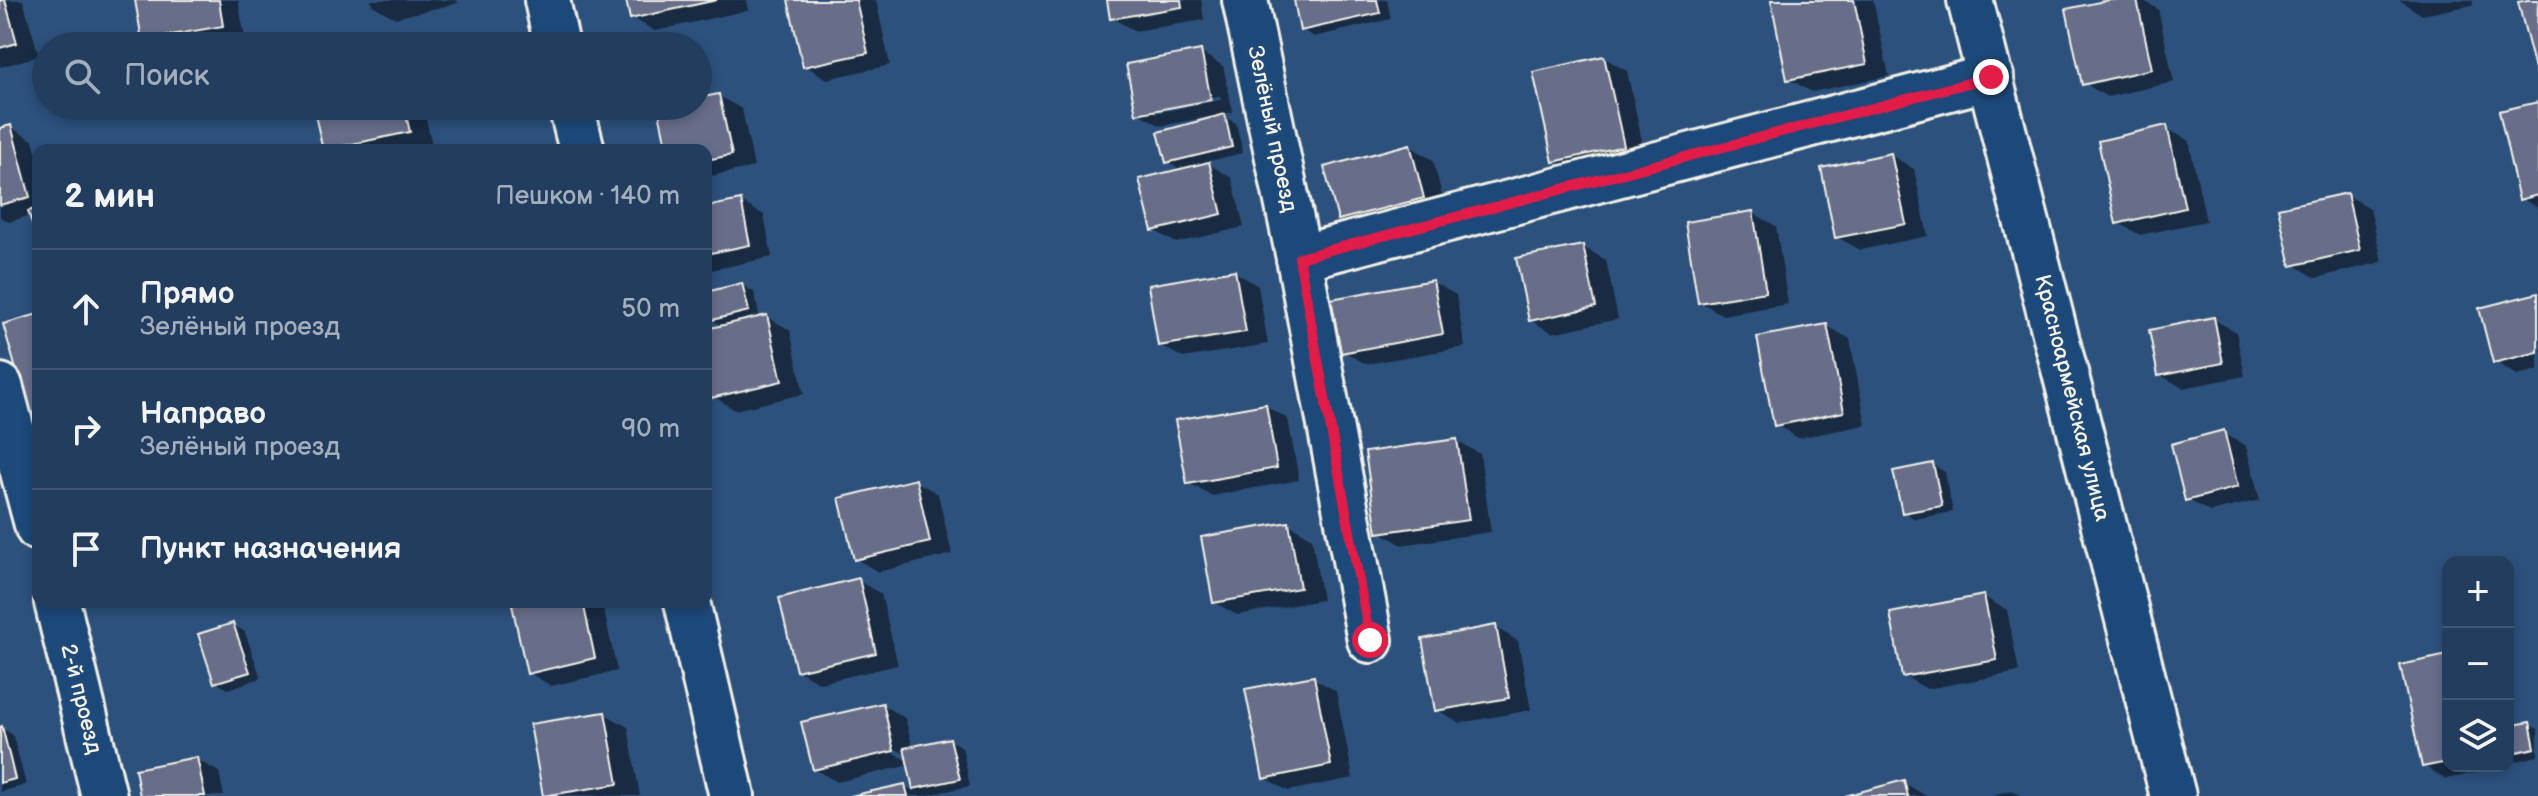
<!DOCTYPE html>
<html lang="ru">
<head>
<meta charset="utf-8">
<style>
	:root { --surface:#223d5e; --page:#2a4464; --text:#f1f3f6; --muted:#a2aebc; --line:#3f5673 }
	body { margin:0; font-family:"Balsamiq Sans",sans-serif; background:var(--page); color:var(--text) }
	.controls { position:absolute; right:24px; bottom:24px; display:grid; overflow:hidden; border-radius:16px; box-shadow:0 4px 12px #0003 }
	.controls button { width:72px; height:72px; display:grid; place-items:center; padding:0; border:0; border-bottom:2px solid var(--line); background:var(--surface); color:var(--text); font:40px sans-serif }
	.stop { position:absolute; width:24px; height:24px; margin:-18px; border:6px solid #e11d48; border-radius:50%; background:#fff }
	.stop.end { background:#e11d48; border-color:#fff; box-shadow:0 2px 8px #0008 }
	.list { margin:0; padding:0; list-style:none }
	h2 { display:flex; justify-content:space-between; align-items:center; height:104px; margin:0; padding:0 32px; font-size:34px }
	h2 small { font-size:26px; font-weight:400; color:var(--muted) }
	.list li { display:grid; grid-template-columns:52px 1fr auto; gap:24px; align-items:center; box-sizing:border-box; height:120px; padding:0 32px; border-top:2px solid var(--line) }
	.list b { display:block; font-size:30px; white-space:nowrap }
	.list p { margin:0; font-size:26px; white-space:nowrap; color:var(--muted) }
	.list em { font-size:26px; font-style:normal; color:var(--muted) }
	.icon { flex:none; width:44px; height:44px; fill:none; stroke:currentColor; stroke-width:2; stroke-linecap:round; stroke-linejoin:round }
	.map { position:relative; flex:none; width:2538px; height:796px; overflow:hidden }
	.search { position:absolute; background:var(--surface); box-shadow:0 4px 12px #0003; left:32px; top:32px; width:680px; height:88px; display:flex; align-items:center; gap:20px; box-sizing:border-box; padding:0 28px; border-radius:44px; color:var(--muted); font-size:30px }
	.panel { position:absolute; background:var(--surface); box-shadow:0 4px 12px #0003; left:32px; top:144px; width:680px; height:464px; border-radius:16px }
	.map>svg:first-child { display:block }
</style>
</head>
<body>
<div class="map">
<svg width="2538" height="796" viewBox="0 0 2538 796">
	<rect width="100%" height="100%" fill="#2d517d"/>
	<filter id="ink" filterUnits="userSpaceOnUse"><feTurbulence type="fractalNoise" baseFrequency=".0125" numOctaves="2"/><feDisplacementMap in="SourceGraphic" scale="16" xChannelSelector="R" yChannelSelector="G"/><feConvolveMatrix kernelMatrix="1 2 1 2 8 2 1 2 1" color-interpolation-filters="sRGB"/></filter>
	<g filter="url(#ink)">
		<g fill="#0007" fill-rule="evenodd">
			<path d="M0,0H23L39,56L0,67Z"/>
			<path d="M137,0H238L245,38L200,46H156L144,39Z"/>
			<path d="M371,0H457L458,3L395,18L372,5Z"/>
			<path d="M628,0H747L749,10L655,31L632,18Z"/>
			<path d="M790,0H876L890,65L827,79L804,65Z"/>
			<path d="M1109,0H1201L1204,20L1135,31L1112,18Z"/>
			<path d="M1294,0H1387L1391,19L1314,37L1302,30Z"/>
			<path d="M1773,0H1873L1889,76L1812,92L1789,79Z"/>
			<path d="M2118,0H2142L2158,9L2174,82L2107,97L2084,83Z"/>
			<path d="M2399,0H2472L2473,5L2422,15Z"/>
			<path d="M2537,0H2538V72L2521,4Z"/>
			<path d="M1200,52L1223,66L1233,112L1221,115L1236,123L1243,153L1205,162L1232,178L1244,227L1176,243L1153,230L1182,171L1167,162L1213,120L1212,116L1161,126L1138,113ZM1220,96L1221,100L1155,113V109Z"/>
			<path d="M1604,58L1627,71L1646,159L1578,174L1555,160Z"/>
			<path d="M719,96L742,109L754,167L706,177V150H669L661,108L698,106V100Z"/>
			<path d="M2538,104V208L2521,198Z"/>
			<path d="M315,106H423L432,145L407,150H325Z"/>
			<path d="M10,127L33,140L38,158V237L31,215L9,222L0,217V130Z"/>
			<path d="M2166,128L2189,141L2206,221L2140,235L2117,222Z"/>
			<path d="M1410,146L1433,160L1446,210L1362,232L1339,219Z"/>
			<path d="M1891,155L1914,169L1928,236L1860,250L1837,237Z"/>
			<path d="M2347,195L2370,208L2382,262L2316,278L2293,264Z"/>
			<path d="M741,202L764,215L772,257L712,270L706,266V209Z"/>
			<path d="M1753,213L1776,226L1788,304L1723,315L1700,302Z"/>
			<path d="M1583,247L1606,260L1618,319L1553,333L1530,320Z"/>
			<path d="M1235,272L1258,286L1268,344L1183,358L1160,345Z"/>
			<path d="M1433,282L1456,295L1465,347L1366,364L1343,351Z"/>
			<path d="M742,285L754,292L760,319L767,317L790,330L804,394L735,410L713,396L706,368V331L724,327L710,319L706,294Z"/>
			<path d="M2538,295V370L2517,375L2495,362Z"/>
			<path d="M2213,319L2236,332L2245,376L2183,388L2160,375Z"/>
			<path d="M1827,326L1850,339L1866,425L1798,438L1776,425Z"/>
			<path d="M1266,406L1288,419L1299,480L1212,496L1189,483Z"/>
			<path d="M2223,433L2246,446L2260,500L2210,512L2187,499Z"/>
			<path d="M1457,441L1480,454L1491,532L1402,545L1379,531Z"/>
			<path d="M1933,465L1945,472L1953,512L1915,519L1904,512Z"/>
			<path d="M915,481L938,494L952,554L878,572L856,559Z"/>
			<path d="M1289,524L1312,538L1322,600L1237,615L1214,602Z"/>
			<path d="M859,581L881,594L898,665L820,683L797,670Z"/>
			<path d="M1984,597L2007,610L2019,672L1927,689L1904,676Z"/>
			<path d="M535,602H596L603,606L617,671L551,686L528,672Z"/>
			<path d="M233,625L245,632L261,678L228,689L216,682Z"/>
			<path d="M1495,627L1518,641L1531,710L1460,723L1437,710Z"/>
			<path d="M2448,657V766H2507L2446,779L2424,766Z"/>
			<path d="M1313,678L1336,691L1353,778L1288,791L1265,778Z"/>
			<path d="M882,705L905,718L913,748L950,740L962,747L970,786L923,796H860L905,786L915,792L910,765L837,782L814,769ZM887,744L908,756V761L885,748Z"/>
			<path d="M605,714L628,727L640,796L545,795Z"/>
			<path d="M2529,724L2538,729V756L2513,762L2508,759V728Z"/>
			<path d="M2,728L13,735L26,785L0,792Z"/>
			<path d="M196,759L219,772L224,796H142Z"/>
			<path d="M1903,782L1926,796H1852Z"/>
			<path d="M2012,790L2022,796H1989Z"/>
		</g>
		<g fill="#676e8a" stroke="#f4f1e8" stroke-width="2">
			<path d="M0,0H5L17,43L0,48Z"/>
			<path d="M135,0H219L223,26L142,40Z"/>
			<path d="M626,0H717L630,19Z"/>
			<path d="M788,0H856L868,53L803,67Z"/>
			<path d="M1107,0H1181L1182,7L1110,19Z"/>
			<path d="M1294,0H1377L1380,13L1300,31Z"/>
			<path d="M1771,0H1854L1867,64L1787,80Z"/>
			<path d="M2109,0H2137L2152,69L2082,85L2066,9Z"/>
			<path d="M2528,0H2538L2536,73L2518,2Z"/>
			<path d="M1201,50L1211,100L1136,114L1126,64Z"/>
			<path d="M1604,56L1624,146L1553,162L1533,72Z"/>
			<path d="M719,94L732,155L706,160V150H667L658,107L698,106V98Z"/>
			<path d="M2538,102V195L2519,200L2499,111Z"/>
			<path d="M313,106H404L410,132L323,150Z"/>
			<path d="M1225,114L1232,147L1166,163L1158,132Z"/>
			<path d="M11,125L30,197L0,205V128Z"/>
			<path d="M2167,125L2185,208L2116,224L2098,141Z"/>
			<path d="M1410,144L1424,198L1338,220L1324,167Z"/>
			<path d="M1891,153L1906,224L1835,238L1821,168Z"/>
			<path d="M1209,162L1222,214L1152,231L1139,179Z"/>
			<path d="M2347,193L2360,250L2291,266L2278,208Z"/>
			<path d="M741,200L750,245L706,254V207Z"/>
			<path d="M38,208V244L28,211Z"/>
			<path d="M1753,211L1766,292L1698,303L1685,222Z"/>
			<path d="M1583,245L1596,307L1529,321L1516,258Z"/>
			<path d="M1235,270L1246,332L1158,346L1148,285Z"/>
			<path d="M1433,280L1443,334L1341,353L1331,299Z"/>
			<path d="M742,283L749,311L708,321L706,292Z"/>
			<path d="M2538,293V352L2493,363L2479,308Z"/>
			<path d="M38,314V416L30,418L3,324Z"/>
			<path d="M767,315L782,381L711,398L706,377V329Z"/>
			<path d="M2214,317L2223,363L2158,376L2149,330Z"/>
			<path d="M1827,324L1844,412L1774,426L1757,337Z"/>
			<path d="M1266,404L1277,468L1187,484L1175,420Z"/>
			<path d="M2224,430L2238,487L2185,501L2171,444Z"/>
			<path d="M1457,439L1469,520L1377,533L1365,452Z"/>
			<path d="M1933,463L1942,506L1902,513L1893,471Z"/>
			<path d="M916,479L930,542L854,560L839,498Z"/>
			<path d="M1289,522L1300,588L1213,603L1201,537Z"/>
			<path d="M859,578L876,653L796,671L779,598Z"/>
			<path d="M1984,595L1997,660L1902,677L1890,613Z"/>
			<path d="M526,602H583L595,658L527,674L512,605Z"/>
			<path d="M233,623L250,672L214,683L198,634Z"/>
			<path d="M1496,625L1509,698L1435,711L1422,639Z"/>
			<path d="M2448,655V762L2422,767L2400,665Z"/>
			<path d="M1314,676L1331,765L1263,779L1245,689Z"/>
			<path d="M883,703L894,751L813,770L801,722Z"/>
			<path d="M605,712L618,784L543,796L530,724Z"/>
			<path d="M2530,722L2535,748L2508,754V726Z"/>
			<path d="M2,726L15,779L0,783V727Z"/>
			<path d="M950,738L960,779L913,789L904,748Z"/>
			<path d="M197,757L205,796H140L135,769Z"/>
			<path d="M1904,780L1908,796H1845Z"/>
			<path d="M905,784L908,796H850Z"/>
		</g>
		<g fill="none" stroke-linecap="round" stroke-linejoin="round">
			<g stroke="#f4f1e8" stroke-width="50">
				<g id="minor">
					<path d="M547,0L557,46"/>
					<path d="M1245,0L1299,258L1991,77"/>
					<path d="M1970,0L2173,796"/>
					<path d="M571,106L582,150"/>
					<path d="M1299,258L1370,640"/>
					<path d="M0,386L38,528"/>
					<path d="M57,602L104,796"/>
					<path d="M687,602L732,796"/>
				</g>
			</g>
			<use href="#minor" stroke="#1f4a7a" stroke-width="44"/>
		</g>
	</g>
	<g fill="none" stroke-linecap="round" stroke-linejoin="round" filter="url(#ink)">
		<path stroke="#e11d48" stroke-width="10" d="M1370,640L1299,258L1991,77"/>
	</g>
	<g text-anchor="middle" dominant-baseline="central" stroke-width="6" stroke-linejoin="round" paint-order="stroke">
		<g font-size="22" fill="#f4f1e8" stroke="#1f4a7a">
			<text transform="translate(1272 129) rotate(78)">Зелёный проезд</text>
			<text transform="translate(2072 398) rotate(76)">Красноармейская улица</text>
			<text transform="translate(81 699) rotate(76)">2-й проезд</text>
		</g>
	</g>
</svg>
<div class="controls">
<button>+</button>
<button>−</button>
<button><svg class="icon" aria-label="layers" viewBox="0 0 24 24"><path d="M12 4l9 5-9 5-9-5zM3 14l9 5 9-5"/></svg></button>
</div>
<div class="stop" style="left:1370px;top:640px"></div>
<div class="stop end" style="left:1991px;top:77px"></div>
<div class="search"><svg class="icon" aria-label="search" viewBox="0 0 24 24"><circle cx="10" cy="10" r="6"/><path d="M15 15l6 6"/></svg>Поиск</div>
<section class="panel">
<h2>2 мин<small>Пешком · 140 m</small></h2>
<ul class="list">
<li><svg class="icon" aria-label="ahead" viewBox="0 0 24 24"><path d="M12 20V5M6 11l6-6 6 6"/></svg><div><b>Прямо</b><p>Зелёный проезд</p></div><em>50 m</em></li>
<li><svg class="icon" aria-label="right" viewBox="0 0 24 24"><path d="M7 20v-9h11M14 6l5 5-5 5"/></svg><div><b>Направо</b><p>Зелёный проезд</p></div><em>90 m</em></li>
<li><svg class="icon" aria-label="arrive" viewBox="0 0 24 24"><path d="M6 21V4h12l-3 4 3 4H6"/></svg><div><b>Пункт назначения</b></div></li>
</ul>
</section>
</div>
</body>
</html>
